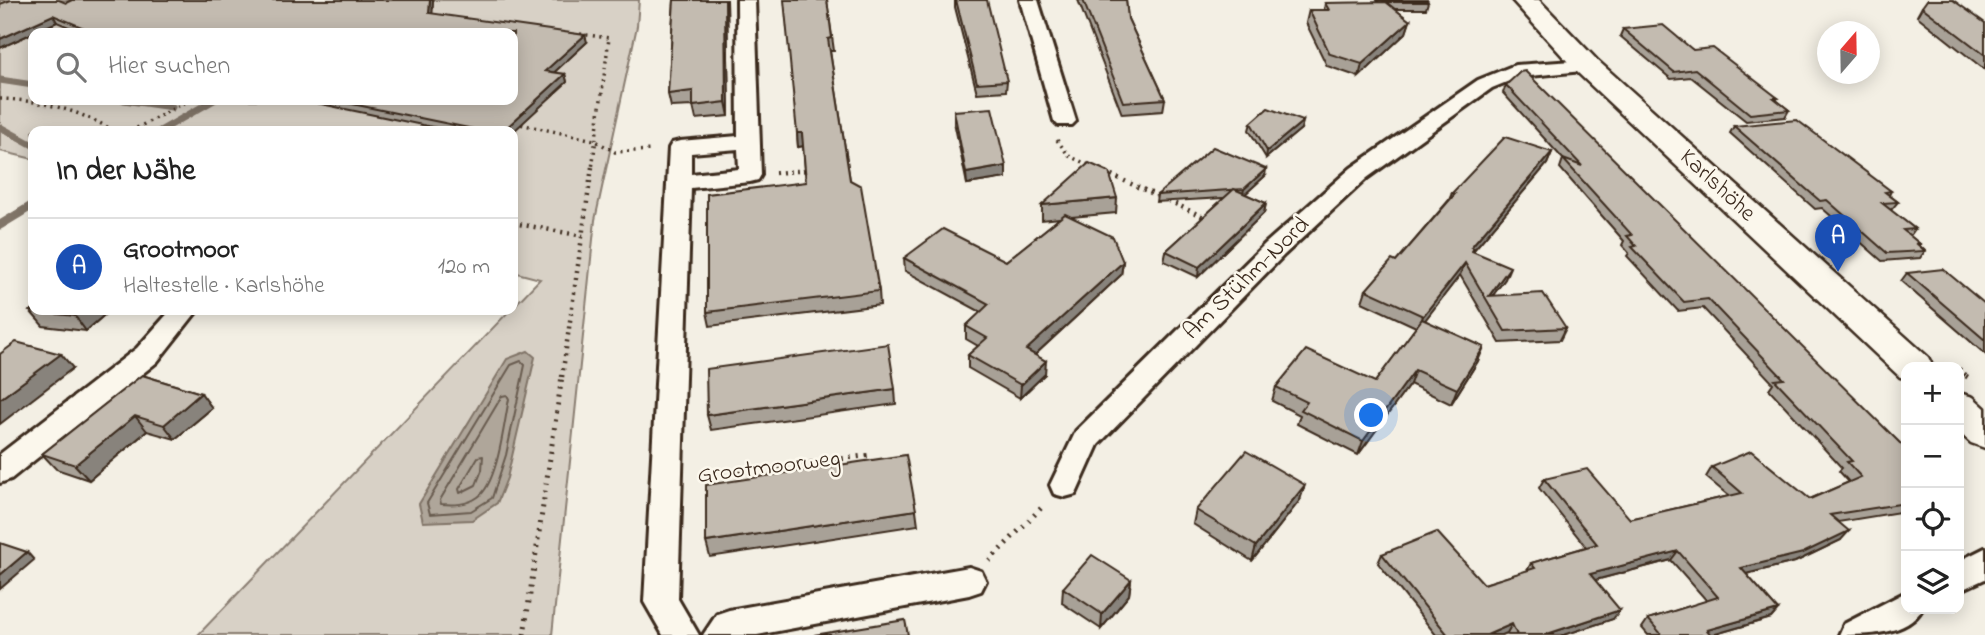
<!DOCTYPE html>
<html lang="de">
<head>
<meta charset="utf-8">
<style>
	:root { --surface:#fff; --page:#f2f2f2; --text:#222; --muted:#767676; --line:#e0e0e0; --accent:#d1495b }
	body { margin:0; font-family:"Indie Flower",sans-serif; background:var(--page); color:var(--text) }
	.controls { position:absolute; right:21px; bottom:21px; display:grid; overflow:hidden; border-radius:14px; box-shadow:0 4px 18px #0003 }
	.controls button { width:63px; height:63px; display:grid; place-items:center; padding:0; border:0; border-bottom:2px solid var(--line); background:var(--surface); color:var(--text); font:35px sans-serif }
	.compass { position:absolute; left:1817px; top:21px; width:63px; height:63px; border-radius:50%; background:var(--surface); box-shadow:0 4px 18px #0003; rotate:20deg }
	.you { position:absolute; left:1372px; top:416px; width:24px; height:24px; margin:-18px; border:5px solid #fff; border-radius:50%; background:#1a73e8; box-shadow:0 0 0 10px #1a73e833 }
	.badge { display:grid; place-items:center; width:46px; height:46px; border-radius:50%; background:var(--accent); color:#fff; font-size:23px; font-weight:700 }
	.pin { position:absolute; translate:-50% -58px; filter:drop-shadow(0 2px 4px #0008) }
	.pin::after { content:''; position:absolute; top:37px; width:24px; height:21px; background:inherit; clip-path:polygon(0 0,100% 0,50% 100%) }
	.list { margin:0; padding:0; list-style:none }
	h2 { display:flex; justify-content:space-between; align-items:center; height:91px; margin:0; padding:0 28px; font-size:30px }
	h2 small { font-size:23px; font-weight:400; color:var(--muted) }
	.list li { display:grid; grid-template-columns:46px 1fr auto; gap:21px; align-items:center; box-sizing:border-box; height:98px; padding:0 28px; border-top:2px solid var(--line) }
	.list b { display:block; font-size:26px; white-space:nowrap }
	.list p { margin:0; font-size:23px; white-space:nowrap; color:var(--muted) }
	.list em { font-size:23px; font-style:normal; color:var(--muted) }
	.icon { flex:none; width:38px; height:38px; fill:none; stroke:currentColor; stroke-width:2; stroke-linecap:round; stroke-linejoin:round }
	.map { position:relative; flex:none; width:1985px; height:635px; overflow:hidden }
	.search { position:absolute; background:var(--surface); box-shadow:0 4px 18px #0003; left:28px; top:28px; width:490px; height:77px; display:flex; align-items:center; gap:18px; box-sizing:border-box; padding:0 24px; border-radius:14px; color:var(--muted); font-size:26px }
	.panel { position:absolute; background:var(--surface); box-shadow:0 4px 18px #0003; left:28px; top:126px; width:490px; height:189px; border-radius:14px }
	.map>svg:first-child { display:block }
</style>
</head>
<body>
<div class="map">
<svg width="1985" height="635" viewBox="0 0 1985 635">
	<rect width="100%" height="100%" fill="#f3efe4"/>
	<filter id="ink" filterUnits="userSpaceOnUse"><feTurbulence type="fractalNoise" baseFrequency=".0143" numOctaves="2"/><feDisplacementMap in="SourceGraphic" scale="14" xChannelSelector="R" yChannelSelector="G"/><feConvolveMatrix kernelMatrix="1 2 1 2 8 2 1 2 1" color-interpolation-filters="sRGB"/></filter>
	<g filter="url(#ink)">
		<path fill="#d8d1c6" stroke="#8a7e72" stroke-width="2" fill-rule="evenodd" d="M0,0H639L637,26L595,220L552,635H198L540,279L513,272V131H33V159L0,151ZM33,33H513V100H33Z"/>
		<path fill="#afa69a" stroke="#817468" stroke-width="2" d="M528,351L535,357L507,478L497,503L472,520L423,522L419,504L507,359Z"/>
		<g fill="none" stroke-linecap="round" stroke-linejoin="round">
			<g stroke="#695c50" stroke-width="2">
				<path d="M521,361L525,365L506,455L492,498L471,511L430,514L427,503L511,365Z"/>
				<path d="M507,395L509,399C504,423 498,483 478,497C467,505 454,505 441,504L440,500L502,396Z"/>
				<path d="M483,456L482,470L476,485L460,493L459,489L478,457Z"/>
			</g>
			<g stroke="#817468" stroke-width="7">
				<path d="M0,80L33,85"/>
				<path d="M124,100L172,107"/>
				<path d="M0,127L33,145"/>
				<path d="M160,131L214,100"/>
			</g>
			<path stroke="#817468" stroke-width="9" d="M0,225L33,205"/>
			<g stroke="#3b2a1e" stroke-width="6">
				<g id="street">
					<path d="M737,0H755L761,175L758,180L750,182L691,188L678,599L699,635H663L644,602L669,148L672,143L680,141L738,136ZM738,149L739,169L691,174V153Z"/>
					<path d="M1020,0H1038L1076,121L1072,125H1058L1054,121Z"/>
					<path d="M1587,60L1594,62L1597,66L1594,70L1519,77L1492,88L1367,178L1284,255L1098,445L1076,494L1065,497L1054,494L1050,485L1076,431L1266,243L1351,168L1478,80L1515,65Z"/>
					<path d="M171,310H198L157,362L11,479L0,483V454L137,348Z"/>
					<path d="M1985,548V579L1959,591V561Z"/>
					<path d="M969,567L981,571L986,581L981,591L969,595L757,635H703L717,614L729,610Z"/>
					<path d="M1906,592V609H1922C1908,635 1867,635 1839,635L1844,624Z"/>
				</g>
			</g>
			<g stroke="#3b2a1e" stroke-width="5">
				<g id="secondary">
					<path d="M1512,0H1539L1597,60L1928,357L1933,367H1906V378L1900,377L1577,72Z"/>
					<path d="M1959,393L1973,397L1985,408V448L1971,443L1959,432Z"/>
				</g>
			</g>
			<g stroke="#3b2a1e" stroke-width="3.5" stroke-dasharray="2 4.5" stroke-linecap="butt">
				<path d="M580,34L609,38L592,169"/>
				<path d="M0,99C41,100 79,110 114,131"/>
				<path d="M515,123L594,140L615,152L652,150"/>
				<path d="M131,131L190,100"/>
				<path d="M1057,140L1069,156L1091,166"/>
			</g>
			<g stroke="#3b2a1e" stroke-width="4.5" stroke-dasharray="2 5" stroke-linecap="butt">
				<path d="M1105,172L1206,218"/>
				<path d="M775,173L808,170"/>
				<path d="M513,223L583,236"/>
				<path d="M1959,369L1968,377"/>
				<path d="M562,377L592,167"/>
			</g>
			<g stroke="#3b2a1e" stroke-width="5" stroke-dasharray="2 6" stroke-linecap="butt">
				<path d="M1966,376L1969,378"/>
				<path d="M699,477L871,455"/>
				<path d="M989,561L1044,505"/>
				<path d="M524,635L562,376"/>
			</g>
			<use href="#street" fill="#fbf7ec" fill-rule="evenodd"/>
			<use href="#secondary" fill="#fbf7ec" fill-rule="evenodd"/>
		</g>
		<g fill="#a8a197" stroke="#3b2a1e" stroke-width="2">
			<path d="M72,0H433L432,14L587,42L553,73L565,74L567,82L513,131H451L302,100H513V33H83L57,22L0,48V4L66,3Z"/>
			<path d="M674,0H727L729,116L696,119L693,106L671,107L668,94Z"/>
			<path d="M827,0L834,51H830L833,71L850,180L879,291L880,305L710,326L707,312L806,182L803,146L798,147L797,133Z"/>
			<path d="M955,0L1007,81L1006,91L977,93L955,7Z"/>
			<path d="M1078,0H1126L1128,19L1165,99L1163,111L1122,114Z"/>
			<path d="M1377,0H1427L1428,2L1426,9H1395L1410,21L1406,33L1359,77L1327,66L1306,23L1309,10H1324L1325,3H1379Z"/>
			<path d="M1922,7L1985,23V70L1917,16Z"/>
			<path d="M1623,29L1693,50L1778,98L1776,100L1789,110L1785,117L1746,121L1691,77L1671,79L1620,36Z"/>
			<path d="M1506,85L1906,449V511L1838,522L1841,540L1795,562L1746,574L1778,610L1771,618L1712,635H1648L1642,628L1648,619L1707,601L1671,560L1595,580L1613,619L1564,635H1508L1507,633L1502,635H1436L1378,563L1382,554L1484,584L1527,571L1531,563L1586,547L1539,488L1544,479L1630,519L1729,496L1706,477L1712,467L1810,499L1849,482L1839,471L1842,468L1769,389L1773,383L1703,308L1678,311L1627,256L1629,253L1622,245L1624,241L1560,168L1563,159L1564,160L1503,93Z"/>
			<path d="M954,111L1006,166V178L967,184L954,122Z"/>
			<path d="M1303,121L1301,129L1266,158L1249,130L1251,123Z"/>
			<path d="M1734,126L1891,191L1889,195L1898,202L1892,209L1890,210L1915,229L1910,236L1920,244L1919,245L1925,251L1920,258L1882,261L1822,208L1815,209L1730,133Z"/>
			<path d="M1552,152L1547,164L1473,251L1505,279L1493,295L1566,328L1560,340L1500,343L1460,275L1425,320L1478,361L1451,404L1410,384L1358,455L1297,424L1300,415L1272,401L1276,387L1375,382L1416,327L1362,302L1366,290L1396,262L1449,200L1452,193Z"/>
			<path d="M1265,176L1245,194L1266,203L1264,213L1198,277L1164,261L1166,251L1224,198L1156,202L1157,195Z"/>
			<path d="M1117,198L1116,213L1071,217L1123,262L1121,275L1035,355L1045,374L1020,398L968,368V355L978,346L966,339V326L981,312L905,271L904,258L1006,261L1060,218L1042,220V205Z"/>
			<path d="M1907,273L1985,304V354L1901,281Z"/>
			<path d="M110,310L86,331L43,326L30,311Z"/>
			<path d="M142,375L201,393L212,408L175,439L147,431L89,480L56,469L42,454Z"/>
			<path d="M895,389L896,404L711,430L707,415Z"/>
			<path d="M1300,500L1252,561L1193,524L1196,510Z"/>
			<path d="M916,510L918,525L710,557L706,542Z"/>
			<path d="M1131,580L1129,595L1101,629L1062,603L1063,588Z"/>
		</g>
		<g fill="#88837b" stroke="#3b2a1e" stroke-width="2">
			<path d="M430,0H433L432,20L429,13Z"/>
			<path d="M725,0H727L729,116L726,102Z"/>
			<path d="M53,15L57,22L0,48V39Z"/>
			<path d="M1410,21L1406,33L1359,77L1362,64Z"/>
			<path d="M585,35L587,42L547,79L545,71Z"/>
			<path d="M565,74L567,82L513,132L503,131Z"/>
			<path d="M1303,121L1301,129L1266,158L1267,151Z"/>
			<path d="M797,133H802L804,146L798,147Z"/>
			<path d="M1552,152L1547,164L1473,251L1471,247Z"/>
			<path d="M1006,166V178L967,184L966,173Z"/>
			<path d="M1266,169L1265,176L1242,197L1244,189Z"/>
			<path d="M1266,203L1264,213L1198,277L1199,267Z"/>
			<path d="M1123,262L1121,275L1026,363V350Z"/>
			<path d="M1465,263L1460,275L1419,328L1423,316Z"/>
			<path d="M1510,267L1505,279L1488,302L1489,296Z"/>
			<path d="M82,310H110L86,331L75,316Z"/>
			<path d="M1484,347L1478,361L1451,404L1457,389Z"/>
			<path d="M61,354L73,368L0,424V399Z"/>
			<path d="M1046,361L1045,374L1020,398L1021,385Z"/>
			<path d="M1415,370L1410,384L1358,455L1363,441Z"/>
			<path d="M201,393L212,408L175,439L164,425Z"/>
			<path d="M135,416L147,431L89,480L75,465Z"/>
			<path d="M1305,485L1300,500L1252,561L1256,546Z"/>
			<path d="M1849,531L1841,540L1795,562L1733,577L1741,568Z"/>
			<path d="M1678,551L1671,560L1584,583L1590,574Z"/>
			<path d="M27,552L34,560L0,589V575Z"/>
			<path d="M1131,580L1129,595L1101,629L1102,614Z"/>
			<path d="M1620,610L1613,619L1564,635H1544Z"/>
			<path d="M1778,610L1771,618L1712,635H1702L1707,630Z"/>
			<path d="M1512,624L1507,633L1502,635H1487Z"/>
		</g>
		<g fill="#c3bbb0" stroke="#3b2a1e" stroke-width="2">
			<path d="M11,0H59L66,3L72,0H430L429,13L585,35L545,71L565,74L503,131H483L333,100H513V33H96L53,15L0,39V4Z"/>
			<path d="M674,0H725L726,102L693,106V91L668,94Z"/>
			<path d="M784,0H827L832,38L828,39L833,71L850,180L861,186L879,291L707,312V194L806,182L802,133H797Z"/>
			<path d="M956,0H987L1007,81L977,83Z"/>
			<path d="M1083,0H1126L1128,19L1165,99L1123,102Z"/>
			<path d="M1383,0H1427L1428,2H1384Z"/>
			<path d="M1927,0H1953L1985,23V55L1922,7Z"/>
			<path d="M1386,2L1410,21L1362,64L1330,54L1309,10H1329L1325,3Z"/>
			<path d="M1663,25L1693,50L1713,48L1778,98H1774L1789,110L1750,114L1695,69L1674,72L1623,29Z"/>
			<path d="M1525,71L1906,449V503L1830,515L1849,531L1803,553L1741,568L1778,610L1707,630L1711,635H1662L1648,619L1718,597L1678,551L1590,574L1620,610L1544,635H1517L1512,624L1487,635H1448L1382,554L1437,532L1484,584L1535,568L1531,563L1597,544L1544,479L1587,469L1630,519L1742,493L1712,467L1751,451L1810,499L1861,477L1847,462L1852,461L1775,380L1784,379L1708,299L1684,302L1632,247L1636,246L1627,236L1632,235L1563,159L1582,166L1506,85L1520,72Z"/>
			<path d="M992,108L1006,166L966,173L954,111Z"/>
			<path d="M1268,108L1303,121L1267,151L1251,123Z"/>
			<path d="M1797,120L1891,191L1885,192L1898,202L1882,203L1915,229L1903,230L1920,244H1917L1925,251L1887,253L1827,200L1820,201L1734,126Z"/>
			<path d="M1505,137L1552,152L1471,247L1474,248L1472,251L1510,267L1489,296L1543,293L1566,328L1505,331L1465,263L1423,316L1366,290L1392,260L1396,262L1455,194L1452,193Z"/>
			<path d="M1213,147L1266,169L1244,189L1157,195Z"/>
			<path d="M1089,163L1109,172L1117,198L1042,205Z"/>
			<path d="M1234,189L1266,203L1199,267L1166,251Z"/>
			<path d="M1065,214L1113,237L1123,262L1026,350L1046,361L1021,385L968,355L987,338L966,326L989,304L904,258L943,229L1006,261Z"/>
			<path d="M1943,269L1985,304V340L1907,273Z"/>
			<path d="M33,309V310H82L75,316L30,311Z"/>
			<path d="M1422,319L1484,347L1457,389L1415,370L1363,441L1301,410L1307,402L1276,387L1306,350L1375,382Z"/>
			<path d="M16,342L61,354L0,399V354Z"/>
			<path d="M888,344L895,389L707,415L706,369Z"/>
			<path d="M142,375L201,393L164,425L135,416L75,465L42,454Z"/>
			<path d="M1246,451L1305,485L1256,546L1196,510Z"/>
			<path d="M906,455L916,510L706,542V485Z"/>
			<path d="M0,543L27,552L0,575Z"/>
			<path d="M1092,555L1131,580L1102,614L1063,588Z"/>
			<path d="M905,620L908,635H814Z"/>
		</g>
	</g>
	<g text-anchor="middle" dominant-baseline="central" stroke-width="5" stroke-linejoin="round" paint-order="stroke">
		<g font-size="24" fill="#3b2a1e" stroke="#fbf7ec">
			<text transform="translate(1717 186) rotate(43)">Karlshöhe</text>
			<text transform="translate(1247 279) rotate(-44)">Am Stühm-Nord</text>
			<text transform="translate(769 468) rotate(-7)">Grootmoorweg</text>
		</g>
	</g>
</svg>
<div class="controls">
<button>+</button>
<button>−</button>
<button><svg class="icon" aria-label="locate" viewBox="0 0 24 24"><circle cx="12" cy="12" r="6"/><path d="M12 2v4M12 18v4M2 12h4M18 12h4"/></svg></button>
<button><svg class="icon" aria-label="layers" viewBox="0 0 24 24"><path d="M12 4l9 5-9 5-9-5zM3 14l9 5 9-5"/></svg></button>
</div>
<svg class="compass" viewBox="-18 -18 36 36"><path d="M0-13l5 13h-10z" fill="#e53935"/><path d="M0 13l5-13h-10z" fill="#767676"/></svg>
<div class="you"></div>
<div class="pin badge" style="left:1838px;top:272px;background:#1a4fb4">A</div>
<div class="search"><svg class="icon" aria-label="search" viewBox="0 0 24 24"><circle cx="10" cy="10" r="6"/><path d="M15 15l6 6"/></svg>Hier suchen</div>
<section class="panel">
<h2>In der Nähe<small></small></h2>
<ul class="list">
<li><span class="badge" style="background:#1a4fb4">A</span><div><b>Grootmoor</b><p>Haltestelle · Karlshöhe</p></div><em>120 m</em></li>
</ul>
</section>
</div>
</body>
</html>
